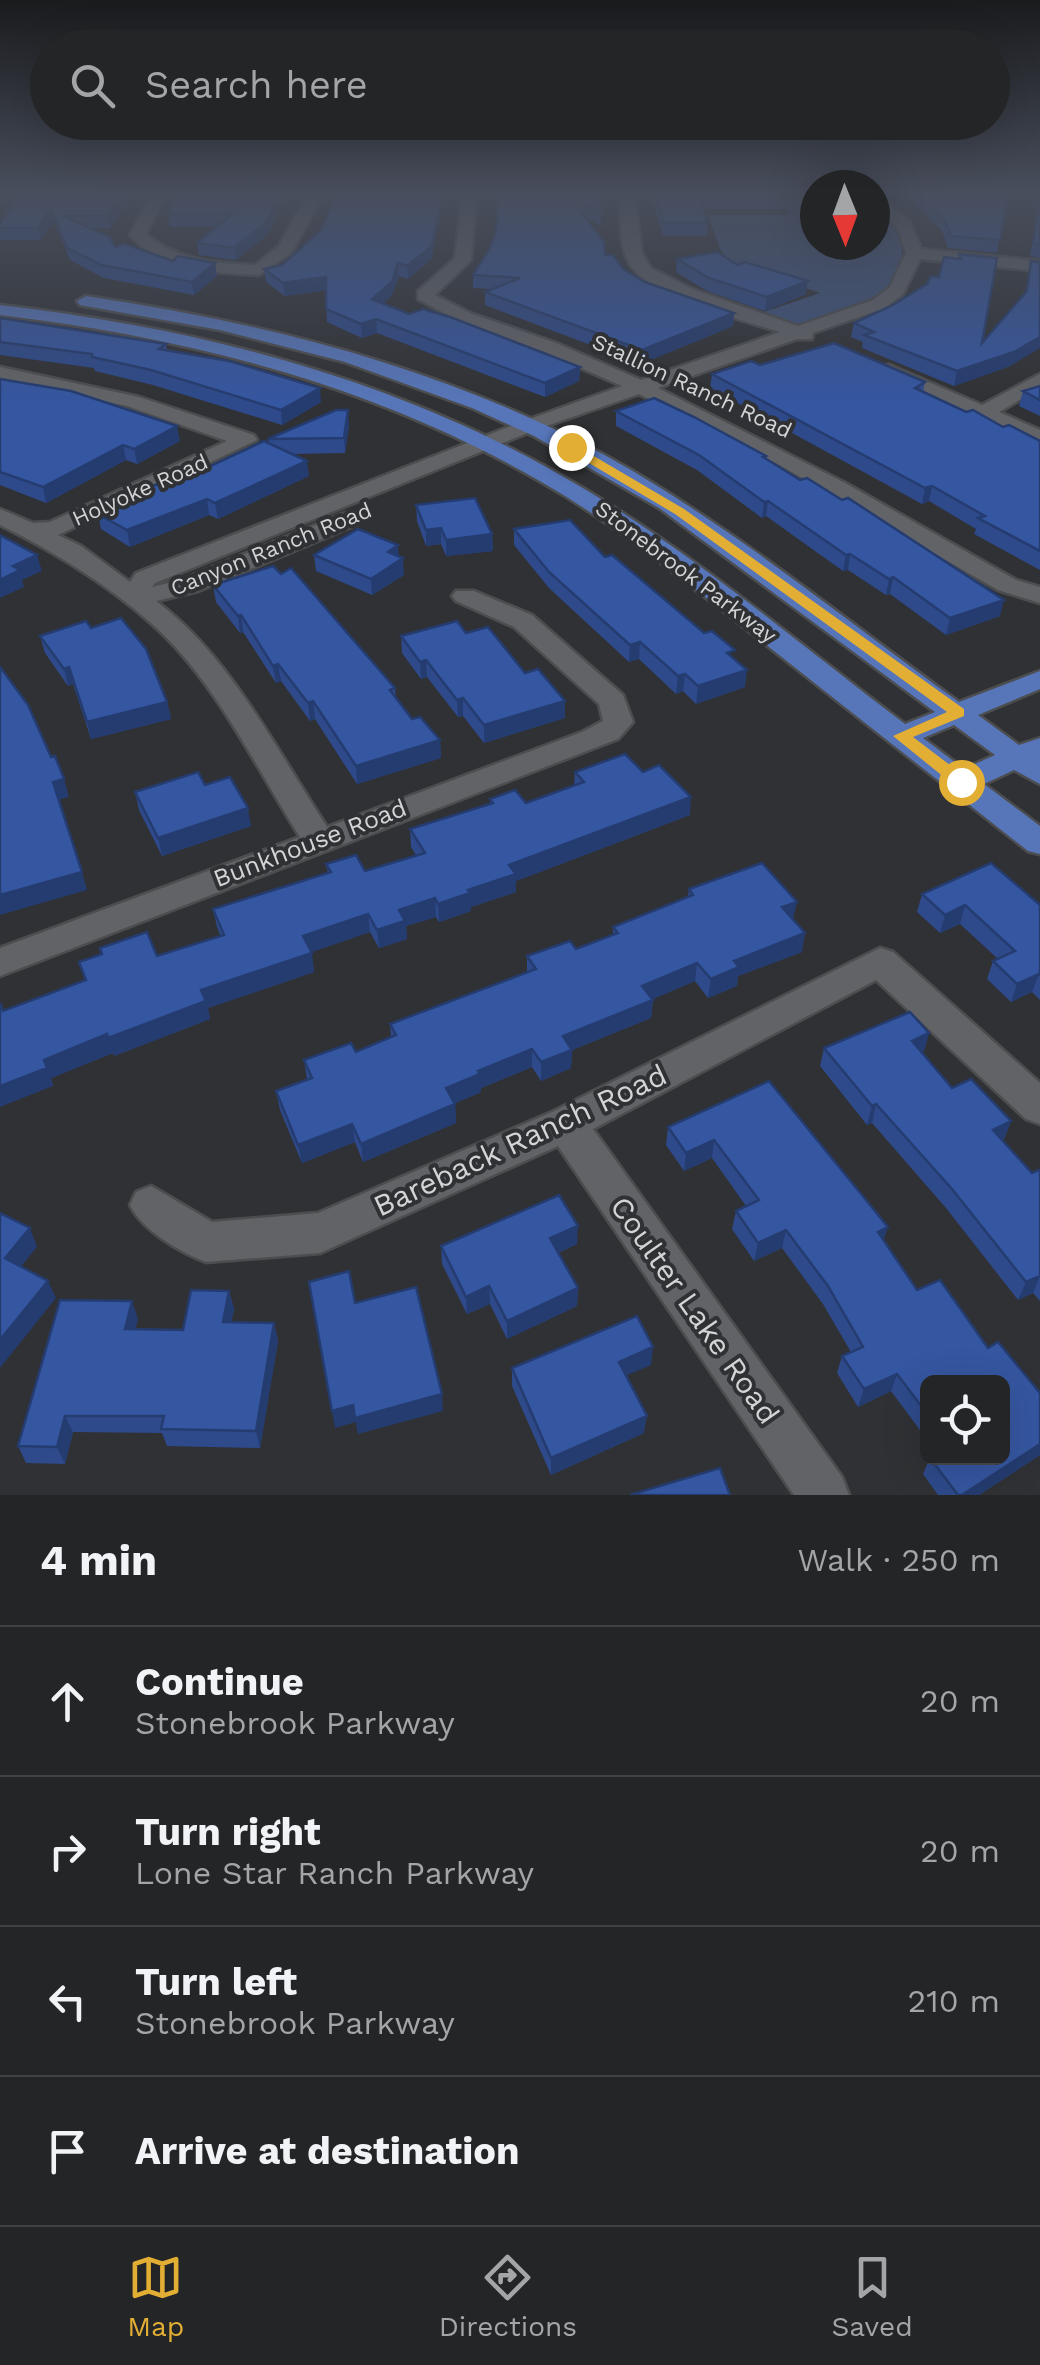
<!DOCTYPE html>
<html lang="en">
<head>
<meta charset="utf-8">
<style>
	:root { --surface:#242527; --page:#2c2d2f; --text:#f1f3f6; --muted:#a3a5a7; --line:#414244; --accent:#e3ae34 }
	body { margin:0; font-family:"Work Sans",sans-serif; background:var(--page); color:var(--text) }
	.controls { position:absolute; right:30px; bottom:30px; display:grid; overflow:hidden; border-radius:15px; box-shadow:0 10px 40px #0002 }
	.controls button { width:90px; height:90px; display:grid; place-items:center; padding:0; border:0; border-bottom:2px solid var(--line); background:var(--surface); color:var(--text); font:50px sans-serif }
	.compass { position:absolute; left:800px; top:170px; width:90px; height:90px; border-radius:50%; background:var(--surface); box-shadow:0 10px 40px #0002; rotate:179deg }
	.stop { position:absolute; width:30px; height:30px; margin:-22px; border:8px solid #e3ae34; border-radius:50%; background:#fff }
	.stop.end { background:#e3ae34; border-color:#fff; box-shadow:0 2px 10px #0008 }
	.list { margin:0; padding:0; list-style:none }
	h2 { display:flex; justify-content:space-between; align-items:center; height:130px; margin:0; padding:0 40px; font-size:42px }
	h2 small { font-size:32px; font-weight:400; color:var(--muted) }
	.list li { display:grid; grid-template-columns:65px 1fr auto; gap:30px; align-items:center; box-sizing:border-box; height:150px; padding:0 40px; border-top:2px solid var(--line) }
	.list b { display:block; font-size:38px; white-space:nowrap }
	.list p { margin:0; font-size:32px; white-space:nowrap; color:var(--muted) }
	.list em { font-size:32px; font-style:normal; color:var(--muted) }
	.icon { flex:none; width:55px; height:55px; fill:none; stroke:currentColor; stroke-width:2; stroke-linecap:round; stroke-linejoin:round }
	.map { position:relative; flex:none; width:1040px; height:1495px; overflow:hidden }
	.search { position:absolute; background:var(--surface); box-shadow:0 10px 40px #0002; left:30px; right:30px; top:30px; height:110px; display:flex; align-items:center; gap:25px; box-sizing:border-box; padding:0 35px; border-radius:55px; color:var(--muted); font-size:38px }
	.sheet { height:730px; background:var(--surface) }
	nav { display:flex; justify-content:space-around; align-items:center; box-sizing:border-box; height:140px; border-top:2px solid var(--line); background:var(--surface); font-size:28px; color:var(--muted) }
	nav a { display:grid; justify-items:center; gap:5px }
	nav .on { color:var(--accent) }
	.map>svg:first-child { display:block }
</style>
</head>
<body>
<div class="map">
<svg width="1040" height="1495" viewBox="0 0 1040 1495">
	<rect width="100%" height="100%" fill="#303134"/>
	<path fill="#3e537d" d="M783,191H815V245H875V205C899,224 914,262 890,289C877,303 821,324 802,324C790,324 775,316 764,312L820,293L728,261L720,249L708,215H789Z"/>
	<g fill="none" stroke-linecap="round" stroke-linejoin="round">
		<g stroke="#4c4d4f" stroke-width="5">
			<g id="minor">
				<path d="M0,191H11L0,200Z"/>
				<path d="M153,191H168L146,234C177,261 217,263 255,265L279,246L310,191H325L292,252L259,275C214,273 162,271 130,235Z"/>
				<path d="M463,191H477L471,260L435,295L470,313L556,343L641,380L780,332C743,320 645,296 628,261C618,241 622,213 620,191H634L642,253L651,268L692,289L798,326L873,300L890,287L906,253L897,227L875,205V193L910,222L921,249L1040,261V271L920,259L903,294L885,308L813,333L812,339H797L658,388L847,484L1016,580L1040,587V603L998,590L774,462L639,394L535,430L155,583L152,587L181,580L342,514L350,512L362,519L358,524L198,591L156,601C230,656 277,751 327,827L582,732L603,721L599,704L514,627L456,601L452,596L456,591H474L532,615L623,695L633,722L618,739L0,976V948L300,837C257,769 213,677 152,624C107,584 55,552 0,525V509L33,523L50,522L227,441L127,406L0,379V367L139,397L254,435L257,440L58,535L81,546L130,582L136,573L521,422L622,386L542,351L457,320L418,299V291L455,258Z"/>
				<path d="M889,365L982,405L1040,374V388L999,412L1040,430V444L882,375V367Z"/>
				<path d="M880,948L893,952L1040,1083V1124L1026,1119L876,980L593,1129L842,1477L849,1495H794L558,1146L320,1253L206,1262C180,1252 142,1230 130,1205L136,1192L151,1186L212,1222L318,1213L552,1112Z"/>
			</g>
		</g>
		<g stroke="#4c4d4f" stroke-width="5">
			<path id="major" d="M86,296C275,324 465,373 631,470C746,538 851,624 959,702L1040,671V689L978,715L1019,745L1040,738V784L1014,770L984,784L1040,826V854L1028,851C939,781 850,711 760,640C697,591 634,539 565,496C392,390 200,339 0,315V305C204,329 403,380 581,487C696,555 799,644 905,724L935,712L659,508L534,436L472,408L345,362L220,330L80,305L77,301ZM954,725L995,755L964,769L923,738Z"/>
		</g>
		<use href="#minor" fill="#626366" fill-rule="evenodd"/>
		<use href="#major" fill="#5776b9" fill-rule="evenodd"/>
	</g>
	<g fill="#2e4a8a">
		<path d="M133,191L110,228H90L115,247L173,261L215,263L217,276L194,295L104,278L70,260L54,221L40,240H0V222L8,212L7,207Z"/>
		<path d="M499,191H603V199H600L601,226L583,216L605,255L623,269L645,282L734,313L733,326L641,364L485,305V292L493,289L473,288V275L490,248L496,231Z"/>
		<path d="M650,191H786L789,197L787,209H703L708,223L707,236H663Z"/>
		<path d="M900,191H1009L997,253L948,248L942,231L911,199Z"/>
		<path d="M1039,198L1040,199V258L1030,256Z"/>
		<path d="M283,201L268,234L236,260L199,255L197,243L217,226L170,227L168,215L170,210L169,205Z"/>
		<path d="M321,230L432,258L408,279L399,276L392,295L383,303L409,314L580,367L579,381L545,397L377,333L362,338L327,322L326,290L285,296L266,282L264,269L282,265Z"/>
		<path d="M959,254L982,343L1025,293L1031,261L1040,262L1010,366L954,386L862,348L863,342L851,337L854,323L891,306L939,277L958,259Z"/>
		<path d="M677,259L738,265L806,294L765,311L707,291L676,272Z"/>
		<path d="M0,318L166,344L167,350L321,402L282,425L153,385L95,371L94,368L0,355Z"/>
		<path d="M760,365L925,382L923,392L966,412L1040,441V570L974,534L976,529L929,501L922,504L710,388L712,374Z"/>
		<path d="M0,379L180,441L137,464L126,460L46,503L0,485Z"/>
		<path d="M1040,386V416L1019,406L1023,391Z"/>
		<path d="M616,411L766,459L1000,616L946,635L890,594L886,595L848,570L843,571L766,516L762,518L697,470L616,426Z"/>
		<path d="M349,425L345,453L293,454L309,476L218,519L209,515L130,547L101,529L98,514L114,507L113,503L183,479L269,443L268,439Z"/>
		<path d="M416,505L492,534L493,551L446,556L441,544L426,546L417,521Z"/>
		<path d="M514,529L605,557L734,658L745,687L696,704L683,691L676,694L639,659L629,662L549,588L514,545Z"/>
		<path d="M314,555L399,556L404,575L372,595L316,571Z"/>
		<path d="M213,585L395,688L396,698L412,719L440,740L441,758L357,784L315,719L310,721L281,681L276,683L243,632L240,633L216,602Z"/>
		<path d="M91,628L167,702L171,719L91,739L73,684L68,686L45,653L40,636Z"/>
		<path d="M466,633L525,673L565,718L484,743L463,716L458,717L427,677L421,679L402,653L401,636Z"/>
		<path d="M575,772H643L690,815L516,881V892L471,907V911L439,922L436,917L406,926L407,939L379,948L370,932L311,952L314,972L208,1008L210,1019L114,1056L113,1053L51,1078L53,1086L3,1011L85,981L79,962L157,956L221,937L217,927L213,909L328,873L326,864L365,871L416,855L411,847L410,829L490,804V799L526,803L574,786Z"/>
		<path d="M205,785L251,826L162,856L139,810L135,792Z"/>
		<path d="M689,889L793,920L802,952L738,976L737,986L708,998L695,981L653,999L651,1018L572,1050L571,1068L541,1081L532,1067L481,1088V1092L455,1103L456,1123L363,1162L355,1142L302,1163L280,1110L276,1091L307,1079L304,1060L356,1052L391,1037L390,1024L527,973V956L576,949L613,935V927L688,897Z"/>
		<path d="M922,894L1040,905V1000L1032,992L1011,1002L987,979L993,961L998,959L960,924L940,933L917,912Z"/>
		<path d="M824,1048L924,1052L922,1053L952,1088L1011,1121L1004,1139L1002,1140L1032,1173L1040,1171V1301L1033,1293L1018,1300L946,1208L872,1123L867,1125L820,1066Z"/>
		<path d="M769,1081L917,1290L1040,1393V1455L979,1495H938L923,1474L930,1458H1002L928,1382V1441L891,1391L858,1407L837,1373L842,1356L851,1352L823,1304L782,1248L754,1261L732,1229L736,1211L746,1206L712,1158L684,1171L666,1145L668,1127Z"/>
		<path d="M577,1244L558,1253L578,1288L577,1306L507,1339L490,1304L467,1314L442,1264L441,1246Z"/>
		<path d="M229,1291L234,1309L231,1322L274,1323L278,1341L260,1448L167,1446L162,1433L73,1432L65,1464L26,1463L18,1446L138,1319L135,1329L183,1330Z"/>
		<path d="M651,1365L626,1375L644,1433L551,1475L512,1386V1368Z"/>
	</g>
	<g fill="#253c70">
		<path d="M123,191H133L110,228L107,216Z"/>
		<path d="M281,191H291L283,201L268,234L236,260L234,248Z"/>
		<path d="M443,191H445L432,258L408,279L407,266Z"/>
		<path d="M51,209L54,221L40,240L38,228Z"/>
		<path d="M215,263L217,276L194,295L192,282Z"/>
		<path d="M398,263L399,276L392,295L373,312L372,299Z"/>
		<path d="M326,277L327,290L285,296L283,283Z"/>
		<path d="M808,281L806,294L765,311L767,297Z"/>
		<path d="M734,313L733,326L641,364L642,350Z"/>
		<path d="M376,319L377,333L362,338L361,324Z"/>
		<path d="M1040,337V348L1010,366L954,386L957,371Z"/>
		<path d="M580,367L579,381L545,397V383Z"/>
		<path d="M320,388L321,402L282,425L281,410Z"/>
		<path d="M348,410L349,425L345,453L344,438Z"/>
		<path d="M177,426L180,441L137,464L134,449Z"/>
		<path d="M123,445L126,460L46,503L43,487Z"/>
		<path d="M307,461L309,476L218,519L215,503Z"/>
		<path d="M932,486L929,501L922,504L925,488Z"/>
		<path d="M207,499L209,515L130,547L127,530Z"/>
		<path d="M768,501L766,516L762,518L764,502Z"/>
		<path d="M441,528V544L426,546V530Z"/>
		<path d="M492,534L493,551L446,556V540Z"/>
		<path d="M398,545L399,561L403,558L404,575L372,595L371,579L388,552Z"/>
		<path d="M850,554L848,570L843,571L846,555Z"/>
		<path d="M37,555L42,571L22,580L24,587L0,598V580L13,566Z"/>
		<path d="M893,577L890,594L886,595L889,579Z"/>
		<path d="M1004,600L1000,616L946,635L950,618Z"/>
		<path d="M241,615L243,632L240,633L238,616Z"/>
		<path d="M640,642L639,659L629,662L630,645Z"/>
		<path d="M426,660L427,677L421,679L420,662Z"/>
		<path d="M278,664L281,681L276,683L273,666Z"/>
		<path d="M69,667L73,684L68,686L64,669Z"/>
		<path d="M747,670L745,687L696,704L698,686Z"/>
		<path d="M685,674L683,691L676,694L678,676Z"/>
		<path d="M463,698V716L458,717L457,700Z"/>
		<path d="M313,701L315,719L310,721L308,703Z"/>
		<path d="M565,701V718L484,743V725Z"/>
		<path d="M167,702L171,719L91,739L87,722Z"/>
		<path d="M440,740L441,758L357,784L356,766Z"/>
		<path d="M64,779L69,797L58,800L53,782Z"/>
		<path d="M691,797L690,815L516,881V892L471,907V911L439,922L438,904L468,890L509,865Z"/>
		<path d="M248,808L251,826L162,856L158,838Z"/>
		<path d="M82,872L87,890L0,915V895Z"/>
		<path d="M435,898L436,917L406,926L407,939L379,948L377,930L399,910Z"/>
		<path d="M797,902L793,920L782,907Z"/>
		<path d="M965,905L960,924L940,933L945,915Z"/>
		<path d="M368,914L370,932L306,954L303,936Z"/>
		<path d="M805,933L802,952L738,976L737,986L708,998L711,979L734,961Z"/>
		<path d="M312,953L314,972L208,1008L210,1019L114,1056L108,1038L201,990Z"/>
		<path d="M697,963L695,981L641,1004L642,986Z"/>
		<path d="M1039,974L1032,992L1011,1002L1017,984Z"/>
		<path d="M653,1000L651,1018L572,1050L571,1068L541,1081V1062L563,1036Z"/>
		<path d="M929,1033L924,1052L906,1060L912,1041Z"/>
		<path d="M107,1034L113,1053L51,1078L53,1086L0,1107V1086L44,1060Z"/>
		<path d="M532,1049V1067L481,1088V1092L447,1107L446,1088L478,1071Z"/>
		<path d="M455,1104L456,1123L363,1162L361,1144Z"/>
		<path d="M876,1104L872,1123L867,1125L872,1106Z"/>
		<path d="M1011,1121L1004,1139L986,1148L993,1130Z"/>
		<path d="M352,1124L355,1142L302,1163L298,1145Z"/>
		<path d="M714,1140L712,1158L684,1171L686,1153Z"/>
		<path d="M578,1226L577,1244L550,1256V1238Z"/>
		<path d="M888,1227L882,1245L878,1232Z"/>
		<path d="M30,1228L37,1247L13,1276L5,1258Z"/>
		<path d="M786,1230L782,1248L754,1261L758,1243Z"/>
		<path d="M1040,1276L1033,1293L1018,1300L1026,1282Z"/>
		<path d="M48,1281L56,1298L0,1368V1340Z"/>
		<path d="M489,1286L490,1304L467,1314L466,1297Z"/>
		<path d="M578,1288L577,1306L507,1339V1321Z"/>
		<path d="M229,1291L234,1309L228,1340L223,1322Z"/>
		<path d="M132,1301L138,1319L131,1347L125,1329Z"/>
		<path d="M274,1323L278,1341L260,1448L256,1431Z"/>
		<path d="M653,1347L651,1365L618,1379L619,1362Z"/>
		<path d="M897,1374L891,1391L858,1407L864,1389Z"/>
		<path d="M442,1394L443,1411L358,1434L355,1418Z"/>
		<path d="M353,1405L356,1422L335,1428L332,1411Z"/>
		<path d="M65,1416L73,1432L65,1464L57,1447Z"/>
		<path d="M647,1416L644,1433L551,1475V1458Z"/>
		<path d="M1040,1444V1455L979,1495H962Z"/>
	</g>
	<g fill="#3556a0" stroke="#253c70" stroke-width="2.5">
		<path d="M21,191H123L107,216H64L110,237L115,247L125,244L173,261L178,256L215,263L192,282L102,265L67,248L51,209L38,228H0V222L12,207H7Z"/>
		<path d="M179,191H281L267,222L234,248L197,243L232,214L168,215L173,205H169Z"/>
		<path d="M338,191H443L432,246L407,266L398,263L392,282L372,299L409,314L423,309L450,317L580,367L545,383L376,319L361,324L326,309V277L283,283L264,269L282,265L321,230Z"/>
		<path d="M499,191H599L602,214L567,194L604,242L605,255H613L623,269L645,282L734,313L642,350L485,292L520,278L473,275L490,248L496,231Z"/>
		<path d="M654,191H786L789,197H699L708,223H664Z"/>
		<path d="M917,191H1009L1000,240L951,236L944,219Z"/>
		<path d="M1039,198L1040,199V245L1033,244Z"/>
		<path d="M717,252L738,265L745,262L808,281L767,297L709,278L677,259Z"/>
		<path d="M959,254L997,258L982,343L1027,291L1031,261L1040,262V337L1014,352L957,371L864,335L874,332L854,323L891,306L927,284L931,276L939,277L944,257L961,259Z"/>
		<path d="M0,318L166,344L159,349L229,361L320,388L281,410L151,370L92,357V354L0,342Z"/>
		<path d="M834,343L925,382L915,388L966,412L973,410L1003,427L1009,425L1040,441V551L978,518L985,516L932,486L925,488L712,374L751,361L760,365Z"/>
		<path d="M0,379L71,391L177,426L134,449L123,445L43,487L0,472Z"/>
		<path d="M1040,386V400L1023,391Z"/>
		<path d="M654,398L694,417L766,456L763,457L800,480L807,478L842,500L848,498L1004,600L950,618L893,577L889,579L850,554L846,555L768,501L764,502L699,455L616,411Z"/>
		<path d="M336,410H348L344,438L268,439Z"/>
		<path d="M264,441L307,461L215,503L207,499L127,530L98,514L117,505L113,503L176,476L183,479Z"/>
		<path d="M475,498L492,534L446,540L441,528L426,530L416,505Z"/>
		<path d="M570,520L605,557L612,555L704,633L712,631L735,650L727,653L747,670L698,686L685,674L678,676L640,642L630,645L549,572L514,529Z"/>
		<path d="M358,529L398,545L388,552L403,558L371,579L314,555Z"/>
		<path d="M0,535L37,555L13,566L20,570L0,580Z"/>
		<path d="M273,566L281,574L291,568L395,688L390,690L412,719L420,717L440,740L356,766L313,701L308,703L278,664L273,666L241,615L238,616L213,585Z"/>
		<path d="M121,618L146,649L167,702L87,722L69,667L64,669L40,636L86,621L91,628Z"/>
		<path d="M457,621L466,633L488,627L525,673L538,669L565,701L484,725L463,698L457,700L426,660L420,662L401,636Z"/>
		<path d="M0,667L28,705L51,757L55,756L64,779L53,782L82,872L0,895Z"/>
		<path d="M625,754L643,772L659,765L691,797L509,865L516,874L468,890L470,893L438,904L435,898L399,910L405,921L377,930L368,914L303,936L312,953L201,990L206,1001L108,1038L107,1034L44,1060L47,1068L0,1086V1003L3,1011L86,980L79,962L102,954L100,948L147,932L157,956L224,935L213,909L331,872L326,864L356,855L365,871L425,853L410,829L493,803L490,799L515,790L526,803L584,782L575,772Z"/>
		<path d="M198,772L205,785L230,777L248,808L158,838L135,792Z"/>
		<path d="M762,863L797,902L782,907L805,933L734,961L739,967L711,979L697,963L642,986L653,1000L563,1036L572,1050L541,1062L532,1049L478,1071L480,1074L446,1088L455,1104L361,1144L352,1124L298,1145L276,1091L312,1078L304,1060L351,1043L356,1052L396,1035L390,1024L536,969L527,956L570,941L576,949L618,933L613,927L693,895L689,889Z"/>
		<path d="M991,863L1040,905V975L1039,974L1017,984L993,961L1015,951L965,905L945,915L922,894Z"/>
		<path d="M910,1012L929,1033L912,1041L952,1088L971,1079L1011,1121L993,1130L1032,1173L1039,1170L1040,1171V1276L1026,1282L952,1189L876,1104L872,1106L824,1048Z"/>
		<path d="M769,1081L888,1227L878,1232L917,1290L940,1280L988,1348L998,1342L1040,1393V1444L962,1495H958L930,1458H1002V1382H928V1415L897,1374L864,1389L842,1356L863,1347L828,1286L786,1230L758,1243L736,1211L759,1200L714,1140L686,1153L668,1127Z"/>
		<path d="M559,1195L578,1226L550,1238L578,1288L507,1321L489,1286L466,1297L441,1246Z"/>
		<path d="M0,1213L30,1228L5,1258L48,1281L0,1340Z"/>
		<path d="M349,1271L355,1303L416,1287L442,1394L355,1418L353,1405L332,1411L309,1282Z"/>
		<path d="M191,1290L229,1291L223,1322L274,1323L256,1431L161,1429L164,1416H65L57,1447L18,1446L60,1300L132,1301L125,1329L183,1330Z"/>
		<path d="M637,1316L653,1347L619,1362L647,1416L551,1458L512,1368Z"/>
		<path d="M720,1468L730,1495H630Z"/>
	</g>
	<linearGradient id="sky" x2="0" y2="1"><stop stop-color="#1a1b1d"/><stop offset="0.48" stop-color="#484e5c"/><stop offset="1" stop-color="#484e5c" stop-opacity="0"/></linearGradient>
	<rect width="1040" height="401" fill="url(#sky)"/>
	<path fill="#e3ae34" d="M567,445H575L684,509L964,709V716L913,737L967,778V786H955L893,736L947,712L675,514L567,450Z"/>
	<g text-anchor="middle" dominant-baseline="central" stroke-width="8" stroke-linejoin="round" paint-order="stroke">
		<g font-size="22" fill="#d3d4d5" stroke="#303134">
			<text transform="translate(692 386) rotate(25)">Stallion Ranch Road</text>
			<text transform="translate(140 490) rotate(-24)">Holyoke Road</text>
			<text transform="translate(271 549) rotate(-22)">Canyon Ranch Road</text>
			<text transform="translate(686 572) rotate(37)">Stonebrook Parkway</text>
		</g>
		<g font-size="25" fill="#d3d4d5" stroke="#303134">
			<text transform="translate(310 843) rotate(-21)">Bunkhouse Road</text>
		</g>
		<g font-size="30" fill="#d3d4d5" stroke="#303134">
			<text transform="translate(520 1140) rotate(-25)">Bareback Ranch Road</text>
			<text transform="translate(695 1310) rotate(55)">Coulter Lake Road</text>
		</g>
	</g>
</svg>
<div class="controls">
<button><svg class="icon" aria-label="locate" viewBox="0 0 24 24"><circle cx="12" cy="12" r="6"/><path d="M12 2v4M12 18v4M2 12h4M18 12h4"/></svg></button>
</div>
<svg class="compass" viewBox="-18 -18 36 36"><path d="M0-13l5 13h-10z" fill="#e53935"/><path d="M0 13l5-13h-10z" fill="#a3a5a7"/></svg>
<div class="stop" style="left:961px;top:782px"></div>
<div class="stop end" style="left:571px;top:447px"></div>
<div class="search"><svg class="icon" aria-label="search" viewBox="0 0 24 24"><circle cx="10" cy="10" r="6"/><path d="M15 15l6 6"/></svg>Search here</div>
</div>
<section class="sheet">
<h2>4 min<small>Walk · 250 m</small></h2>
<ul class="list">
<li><svg class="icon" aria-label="ahead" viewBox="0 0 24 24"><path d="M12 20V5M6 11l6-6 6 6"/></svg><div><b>Continue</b><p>Stonebrook Parkway</p></div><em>20 m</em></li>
<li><svg class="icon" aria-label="right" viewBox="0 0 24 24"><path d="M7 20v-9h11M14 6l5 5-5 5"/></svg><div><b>Turn right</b><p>Lone Star Ranch Parkway</p></div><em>20 m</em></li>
<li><svg class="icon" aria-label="left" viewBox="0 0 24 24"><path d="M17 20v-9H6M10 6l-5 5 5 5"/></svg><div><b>Turn left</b><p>Stonebrook Parkway</p></div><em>210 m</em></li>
<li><svg class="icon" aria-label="arrive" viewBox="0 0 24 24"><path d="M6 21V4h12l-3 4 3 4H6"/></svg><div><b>Arrive at destination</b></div></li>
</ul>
</section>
<nav>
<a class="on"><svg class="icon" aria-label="map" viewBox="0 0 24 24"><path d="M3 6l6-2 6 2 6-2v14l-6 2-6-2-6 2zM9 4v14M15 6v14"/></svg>Map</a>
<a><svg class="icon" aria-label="directions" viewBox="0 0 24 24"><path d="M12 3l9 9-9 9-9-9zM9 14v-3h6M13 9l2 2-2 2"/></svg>Directions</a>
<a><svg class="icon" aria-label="saved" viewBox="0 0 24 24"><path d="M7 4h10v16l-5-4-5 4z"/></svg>Saved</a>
</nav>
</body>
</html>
